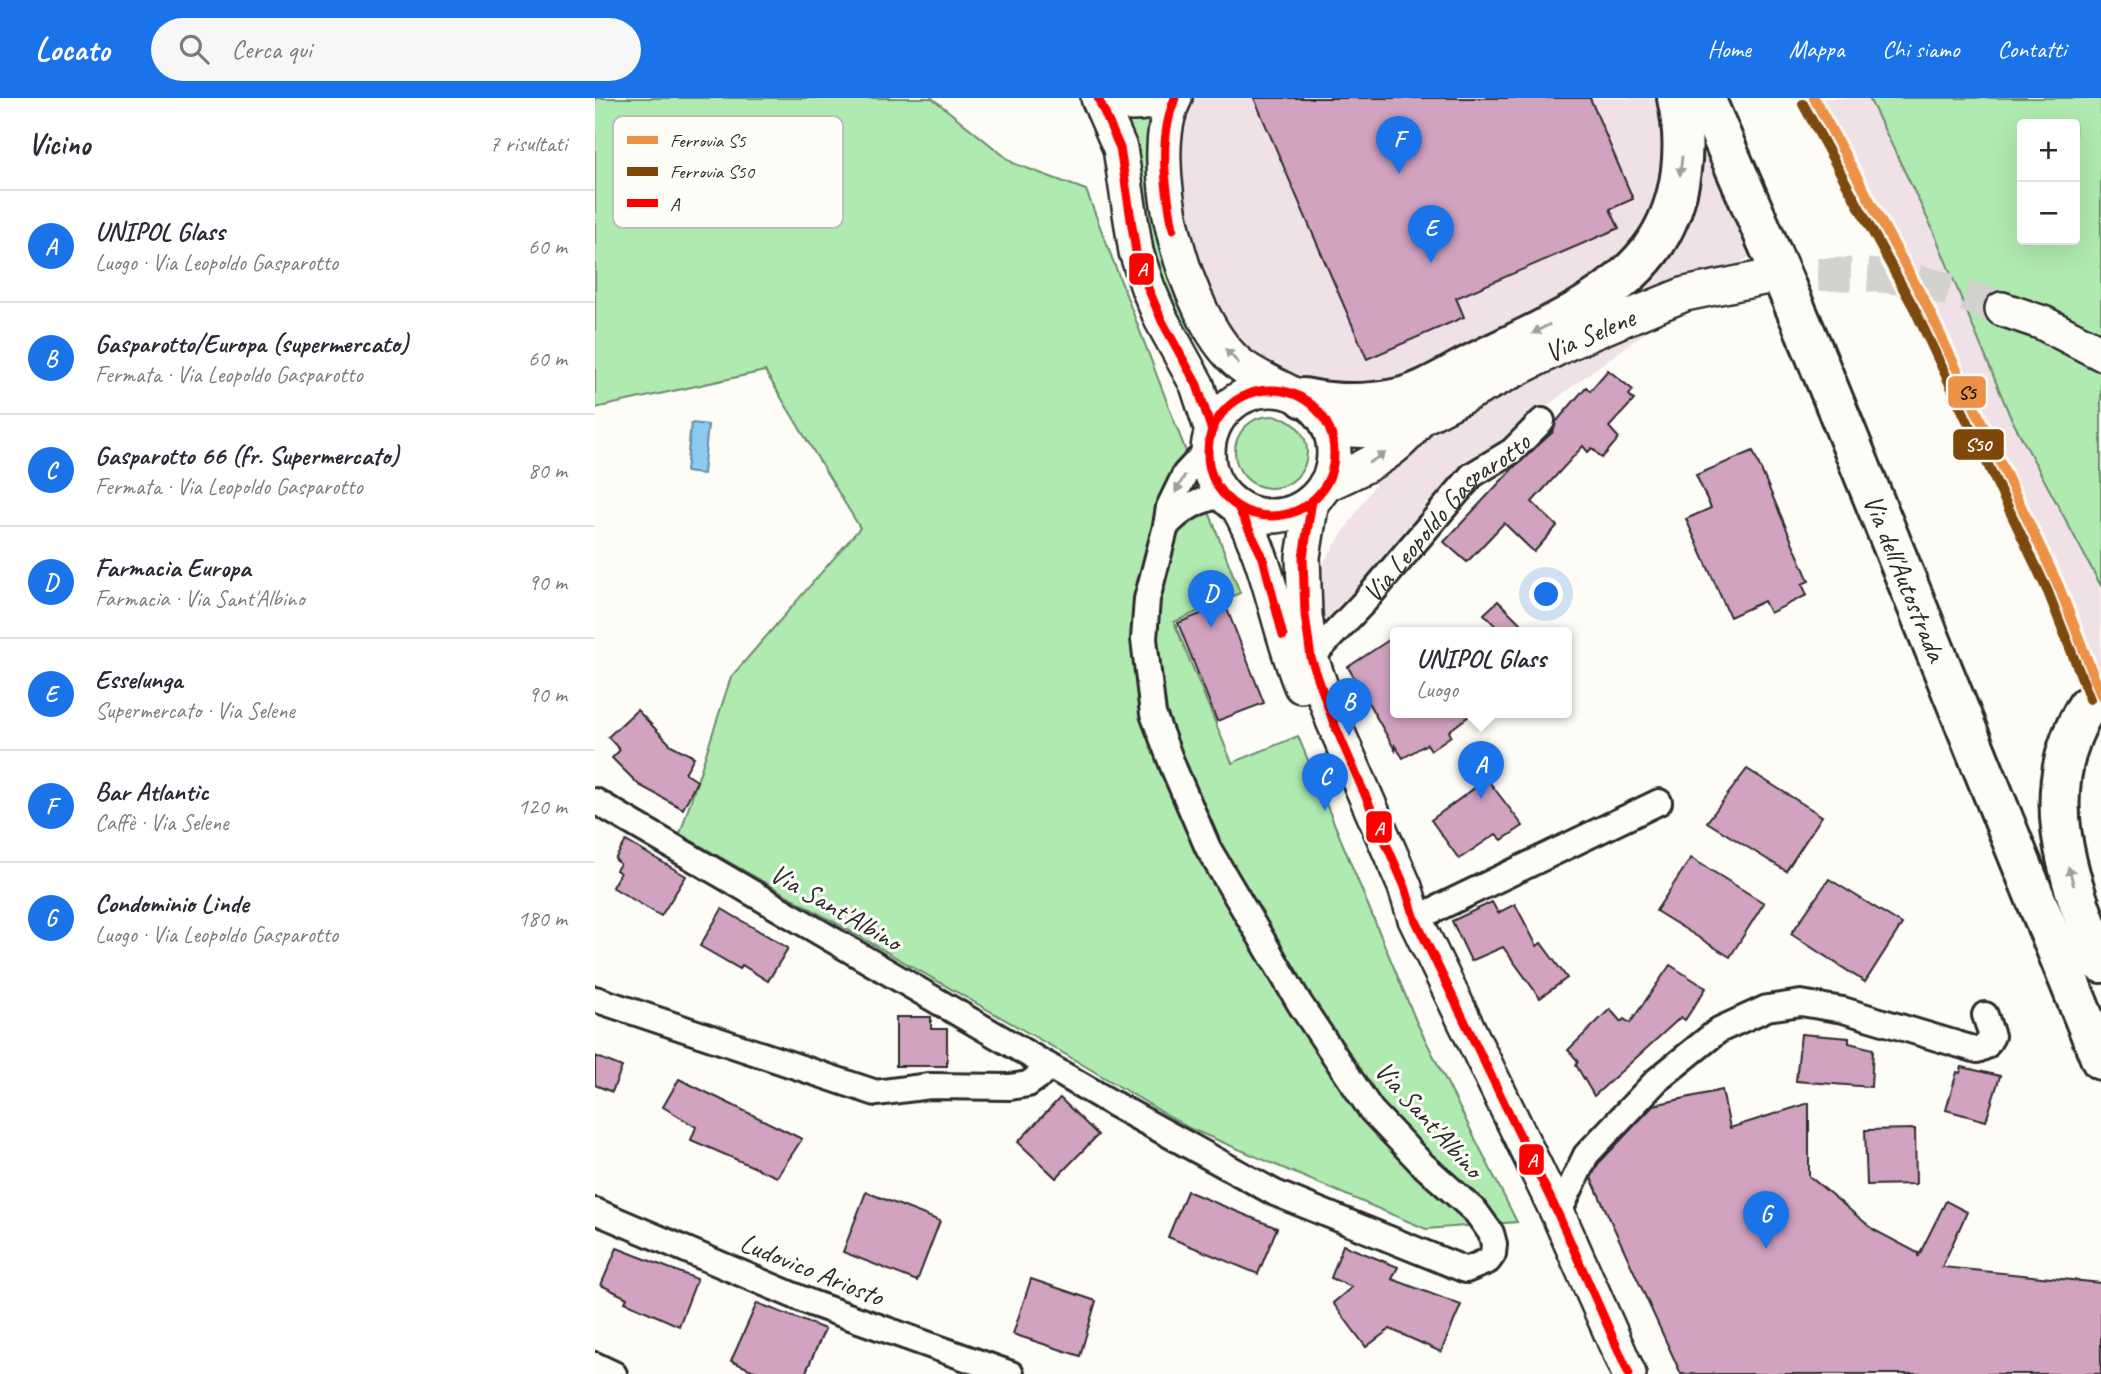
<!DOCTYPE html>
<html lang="it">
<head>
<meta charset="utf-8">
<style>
	:root { --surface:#fff; --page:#f7f7f7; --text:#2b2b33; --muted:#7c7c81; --line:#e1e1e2; --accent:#1a73e8 }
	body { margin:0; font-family:Caveat,sans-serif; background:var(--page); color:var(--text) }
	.controls { position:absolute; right:21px; top:21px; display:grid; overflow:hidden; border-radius:7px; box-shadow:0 7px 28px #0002 }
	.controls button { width:63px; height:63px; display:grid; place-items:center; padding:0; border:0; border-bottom:2px solid var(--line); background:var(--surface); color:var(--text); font:35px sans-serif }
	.you { position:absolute; left:952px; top:497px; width:24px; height:24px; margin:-18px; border:5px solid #fff; border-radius:50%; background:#1a73e8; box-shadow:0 0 0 10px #1a73e833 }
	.badge { display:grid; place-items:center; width:46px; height:46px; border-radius:50%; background:var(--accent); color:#fff; font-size:23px; font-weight:700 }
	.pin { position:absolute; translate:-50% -58px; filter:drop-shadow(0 2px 4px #0008) }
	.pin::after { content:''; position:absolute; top:37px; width:24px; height:21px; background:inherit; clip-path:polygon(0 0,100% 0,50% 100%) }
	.popup { position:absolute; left:795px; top:529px; width:182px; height:91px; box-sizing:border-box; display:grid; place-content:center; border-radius:7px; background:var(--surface); filter:drop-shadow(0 2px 5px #0005); font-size:23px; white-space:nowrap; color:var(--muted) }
	.popup b { font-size:26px; color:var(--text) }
	.popup::after { content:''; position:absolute; left:50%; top:100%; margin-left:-14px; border:14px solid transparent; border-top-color:var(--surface) }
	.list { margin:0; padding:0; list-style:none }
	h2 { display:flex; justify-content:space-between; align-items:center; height:91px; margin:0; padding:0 28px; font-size:30px }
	h2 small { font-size:23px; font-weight:400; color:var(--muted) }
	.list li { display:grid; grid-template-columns:46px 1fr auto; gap:21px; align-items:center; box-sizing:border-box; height:112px; padding:0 28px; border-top:2px solid var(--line) }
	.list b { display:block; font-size:26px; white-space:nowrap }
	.list p { margin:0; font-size:23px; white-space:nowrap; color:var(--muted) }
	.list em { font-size:23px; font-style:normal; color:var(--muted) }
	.icon { flex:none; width:38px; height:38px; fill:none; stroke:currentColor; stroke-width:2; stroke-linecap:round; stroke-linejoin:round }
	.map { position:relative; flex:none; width:1506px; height:1276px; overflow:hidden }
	header { display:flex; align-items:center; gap:42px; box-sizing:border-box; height:98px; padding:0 35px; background:var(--accent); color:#fff }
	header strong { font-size:33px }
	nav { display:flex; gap:38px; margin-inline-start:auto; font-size:24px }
	.search { width:490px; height:63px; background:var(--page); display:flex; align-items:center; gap:18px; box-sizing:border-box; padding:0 24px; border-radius:38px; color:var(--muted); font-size:26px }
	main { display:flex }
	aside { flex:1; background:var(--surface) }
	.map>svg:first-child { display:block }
</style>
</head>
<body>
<header>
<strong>Locato</strong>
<div class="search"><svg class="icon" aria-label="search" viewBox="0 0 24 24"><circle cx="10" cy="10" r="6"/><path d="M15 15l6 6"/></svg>Cerca qui</div>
<nav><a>Home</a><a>Mappa</a><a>Chi siamo</a><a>Contatti</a></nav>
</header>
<main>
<aside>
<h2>Vicino<small>7 risultati</small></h2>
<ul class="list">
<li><span class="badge">A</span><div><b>UNIPOL Glass</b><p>Luogo · Via Leopoldo Gasparotto</p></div><em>60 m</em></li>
<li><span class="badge">B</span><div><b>Gasparotto/Europa (supermercato)</b><p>Fermata · Via Leopoldo Gasparotto</p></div><em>60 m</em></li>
<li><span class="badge">C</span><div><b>Gasparotto 66 (fr. Supermercato)</b><p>Fermata · Via Leopoldo Gasparotto</p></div><em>80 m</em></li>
<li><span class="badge">D</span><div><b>Farmacia Europa</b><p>Farmacia · Via Sant'Albino</p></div><em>90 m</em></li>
<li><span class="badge">E</span><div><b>Esselunga</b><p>Supermercato · Via Selene</p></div><em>90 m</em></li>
<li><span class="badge">F</span><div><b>Bar Atlantic</b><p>Caffè · Via Selene</p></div><em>120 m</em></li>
<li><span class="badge">G</span><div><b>Condominio Linde</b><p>Luogo · Via Leopoldo Gasparotto</p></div><em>180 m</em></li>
</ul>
</aside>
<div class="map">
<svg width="1506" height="1276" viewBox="0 0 1506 1276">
	<rect width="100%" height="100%" fill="#fdfcf7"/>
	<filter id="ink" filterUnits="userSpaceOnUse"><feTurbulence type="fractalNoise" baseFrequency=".0143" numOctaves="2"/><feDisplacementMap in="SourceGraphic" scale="14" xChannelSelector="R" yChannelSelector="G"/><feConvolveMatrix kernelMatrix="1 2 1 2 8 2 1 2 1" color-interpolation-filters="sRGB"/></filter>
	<g filter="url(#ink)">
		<g fill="#f0e1e7">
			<path d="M590,0H1085L1155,158L984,283L890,358L734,550L717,519L724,471L818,329L648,252L612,209L583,104L587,4Z"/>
			<path d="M1206,0H1274L1316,84L1375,219L1415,318L1506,488V632L1455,498L1301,176Z"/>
		</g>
		<g fill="#afeab0" stroke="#6d8a6e" stroke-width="2" fill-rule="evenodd">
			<path d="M0,0H337L418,65L491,92L645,495L579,524L637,665L703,638L821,923L922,1124L831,1131L594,1030L463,952L85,736L136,579L265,430L170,273L0,310Z"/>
			<path d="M1274,0H1506V488L1415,318L1337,130ZM1427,26H1480V142H1427Z"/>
			<path d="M558,23L604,238L595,242L564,173L550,108L543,48L533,24Z"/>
			<circle cx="676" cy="354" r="36"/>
		</g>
		<path fill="#8ccbed" stroke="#658b9f" stroke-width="2" d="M96,325L113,327L108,376L91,374Z"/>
		<g fill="#d2a2c1" stroke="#2b2b2b" stroke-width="2">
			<path d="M659,0H995L1038,101L1015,111L1024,130L861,200L869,219L772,261Z"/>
			<path d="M1013,272L1038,292L1034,297L1039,302L1014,329L1024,340L1007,360L997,350L993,354L988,348L937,404L962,428L939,454L909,425L872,464L849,444L920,368L958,334L961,324L991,289L995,293Z"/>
			<path d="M1158,353L1214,483L1207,486L1212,497L1175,515L1169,503L1135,519L1091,421L1116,410L1101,377Z"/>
			<path d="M903,503L935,535H907L889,516Z"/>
			<path d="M630,506L669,605L622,623L583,525Z"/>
			<path d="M800,538V615H878L854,633L856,638L836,652L832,646L808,660L800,648V652L753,569Z"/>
			<path d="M42,612L76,647L99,659L90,675L102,683L88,711L44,687L17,660L25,652L13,639Z"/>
			<path d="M1152,671L1227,718L1191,773L1112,724Z"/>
			<path d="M892,681L928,728L907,742L901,736L864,761L836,722Z"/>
			<path d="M31,743L91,778L66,818L17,789L25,775L21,772L25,766L20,761Z"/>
			<path d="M1096,760L1169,805L1135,859L1061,813Z"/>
			<path d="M1234,781L1307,826L1270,884L1196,836Z"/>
			<path d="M897,804L903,815L920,806L942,848L946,845L972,880L945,900L908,849L876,863L857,823Z"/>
			<path d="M127,811L193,850L173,883L147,867L145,871L105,848Z"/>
			<path d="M1075,867L1111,890L1090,922L1086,919L999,998L981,967L983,963L973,952L1015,911L1026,924L1029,921L1035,925Z"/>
			<path d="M301,919H336V931H352V968H301Z"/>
			<path d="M1206,936L1254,940V945L1278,951L1276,989L1201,983Z"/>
			<path d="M0,958L27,969L17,994L0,987Z"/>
			<path d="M1367,969L1405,978L1391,1023L1351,1012L1362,974L1365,975Z"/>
			<path d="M84,981L207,1041L182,1079L96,1042L101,1029L68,1009Z"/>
			<path d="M1127,992L1135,1030L1214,1005V1078L1279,1132L1323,1155V1159L1351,1103L1372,1114L1347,1169L1506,1185V1276H1086L996,1080L1003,1066L1059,1007Z"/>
			<path d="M465,1000L503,1037L461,1080L423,1044Z"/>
			<path d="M1320,1031L1321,1086L1272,1087L1270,1032Z"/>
			<path d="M592,1093L682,1130L663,1176L573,1139Z"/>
			<path d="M271,1094L345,1123L322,1183L248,1154Z"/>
			<path d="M748,1147L803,1169L797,1181L866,1207L846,1254L795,1231L771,1249L738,1205L757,1189L736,1180Z"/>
			<path d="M22,1150L102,1181L84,1228L30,1204L32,1200L6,1187Z"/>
			<path d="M436,1181L501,1203L485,1258L418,1236Z"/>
			<path d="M162,1205L230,1231L210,1276H166L136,1263Z"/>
		</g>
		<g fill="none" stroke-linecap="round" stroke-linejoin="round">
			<path stroke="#d3d2ce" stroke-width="33" stroke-dasharray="33 17" stroke-linecap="butt" d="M1173,179C1224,176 1275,173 1325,184C1353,190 1380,201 1407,211"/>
			<g stroke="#2b2b2b" stroke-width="30">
				<g id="minor">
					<path d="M571,428C588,410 605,401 629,397"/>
					<path id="s1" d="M716,560L770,503L877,377L917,353L947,323"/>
					<path d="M0,703L515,1004L680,1095L871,1172L893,1163L898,1156L899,1146L896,1135L881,1114L827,1066L776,1012L705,906L613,750L579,671L558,616L549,541L552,501L571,428L574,409L590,376L613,351"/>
					<path d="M820,821L1064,704"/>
					<path d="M0,901L281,995L335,988L415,989L433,986L447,976L452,967"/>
					<path d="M0,1113L216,1205L416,1276"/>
					<path d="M963,1116L991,1057L1062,982L1124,932L1172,910L1206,905L1248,912L1382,952L1391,948L1397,938L1390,917"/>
					<path d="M0,1267L19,1276"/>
				</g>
			</g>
			<g stroke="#2b2b2b" stroke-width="38">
				<g id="secondary">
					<path d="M503,0L525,50L541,154L553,190L567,223L602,287L617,333"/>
					<path d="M511,0C527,8 548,8 564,0"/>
					<path d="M580,0C548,62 590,217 641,263C655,276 675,284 692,293"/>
					<path d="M1407,211L1448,225L1506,255"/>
					<circle cx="676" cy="355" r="63"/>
					<path id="s2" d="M734,330C767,335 793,333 824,321L973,245L1036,218L1090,196L1173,179"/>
					<path d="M730,387C765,371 802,356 823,323"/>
					<path d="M717,403L708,459L710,517L716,560L738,623L810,789L820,821L963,1116L1034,1276"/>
					<path d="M643,409C676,468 681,527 706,588"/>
				</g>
			</g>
			<g stroke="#2b2b2b" stroke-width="44">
				<g id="trunk">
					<path id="s3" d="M1110,0L1217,249L1506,962"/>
					<path d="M709,300C738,306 769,307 799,301C827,296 855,277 881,264C942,233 1022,203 1061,144C1088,102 1093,48 1082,0"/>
					<path d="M1492,608C1439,694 1473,779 1506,865"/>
				</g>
			</g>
			<use href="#minor" stroke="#fdfcf7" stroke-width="24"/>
			<use href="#secondary" stroke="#fdfcf7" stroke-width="33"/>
			<use href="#trunk" stroke="#fdfcf7" stroke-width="38"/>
			<g stroke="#fdfcf7" stroke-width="14">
				<g id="bus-1">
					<path d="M503,0L525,50L541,154L553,190L567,223L602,287L617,333"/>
					<path d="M578,131C570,86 563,43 580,0"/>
					<circle cx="676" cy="355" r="63"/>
					<path d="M717,403L708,459L710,517L716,560L738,623L810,789L820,821L963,1116L1034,1276"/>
					<path d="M643,409L668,460L688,538"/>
				</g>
			</g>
			<use href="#bus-1" stroke="#f00" stroke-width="9"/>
			<g stroke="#fdfcf7" stroke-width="16">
				<path id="rail-1" d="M1219,0L1330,204L1464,489L1506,597"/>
			</g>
			<g stroke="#fdfcf7" stroke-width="16">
				<path id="rail-2" d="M1208,6L1319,210L1453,494L1495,601"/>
			</g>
			<use href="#rail-1" stroke="#ed9146" stroke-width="10"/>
			<use href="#rail-2" stroke="#7d4808" stroke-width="10"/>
		</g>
		<defs><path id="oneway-solid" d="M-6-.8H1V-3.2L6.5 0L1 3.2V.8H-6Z" transform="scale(1.75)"/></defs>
		<g fill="#9e9e9b">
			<use href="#oneway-solid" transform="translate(1086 68) rotate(96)"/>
			<use href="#oneway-solid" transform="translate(946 231) rotate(152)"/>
			<use href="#oneway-solid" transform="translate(637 258) rotate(-133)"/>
			<use href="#oneway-solid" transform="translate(782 360) rotate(-31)"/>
			<use href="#oneway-solid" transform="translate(585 386) rotate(118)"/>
			<use href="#oneway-solid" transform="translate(1476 778) rotate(-106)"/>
		</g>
	</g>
	<g text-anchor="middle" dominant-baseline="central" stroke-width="6" stroke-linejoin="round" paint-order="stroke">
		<g font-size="28" fill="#2b2b2b" stroke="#fdfcf7">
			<text stroke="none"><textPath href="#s2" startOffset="282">Via Selene</textPath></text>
			<text stroke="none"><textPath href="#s1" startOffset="196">Via Leopoldo Gasparotto</textPath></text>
			<text stroke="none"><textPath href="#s3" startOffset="520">Via dell'Autostrada</textPath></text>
			<text transform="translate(241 809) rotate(30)">Via Sant'Albino</text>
			<text transform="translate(834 1021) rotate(48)">Via Sant'Albino</text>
			<text transform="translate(217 1171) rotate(22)">Ludovico Ariosto</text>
		</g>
	</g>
	<rect x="18" y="18" width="230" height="112" rx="10" fill="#fdfcf7" stroke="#bebdba" stroke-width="2"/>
	<rect x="32" y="38" width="31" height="8" fill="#ed9146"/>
	<rect x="32" y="69" width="31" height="9" fill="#7d4808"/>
	<rect x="32" y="101" width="31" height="8" fill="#f00"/>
	<g font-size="19" fill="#2b2b2b">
		<text x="75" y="49">Ferrovia S5</text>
		<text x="75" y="80">Ferrovia S50</text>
		<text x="75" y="112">A</text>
	</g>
	<g stroke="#fdfcf7" stroke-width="2.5">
		<rect x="533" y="154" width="27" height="34" rx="7" fill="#f00"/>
		<rect x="1352" y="277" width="40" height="34" rx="7" fill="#ed9146"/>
		<rect x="1357" y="330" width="53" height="33" rx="7" fill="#7d4808"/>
		<rect x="770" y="712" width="28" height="34" rx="7" fill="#f00"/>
		<rect x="923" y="1045" width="27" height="33" rx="7" fill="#f00"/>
	</g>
	<g font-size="19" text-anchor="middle" font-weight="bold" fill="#fff">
		<text x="547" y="177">A</text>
		<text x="1383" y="353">S50</text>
		<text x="784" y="736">A</text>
		<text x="937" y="1068">A</text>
	</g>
	<g font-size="19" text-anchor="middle" font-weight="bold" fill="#111">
		<text x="1372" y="301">S5</text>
	</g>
</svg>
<div class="controls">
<button>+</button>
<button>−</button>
</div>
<div class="you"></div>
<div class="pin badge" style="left:886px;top:701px">A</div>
<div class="popup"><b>UNIPOL Glass</b>Luogo</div>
<div class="pin badge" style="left:754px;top:638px">B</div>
<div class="pin badge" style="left:730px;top:713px">C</div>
<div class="pin badge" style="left:616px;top:530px">D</div>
<div class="pin badge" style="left:836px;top:165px">E</div>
<div class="pin badge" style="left:804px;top:76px">F</div>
<div class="pin badge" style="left:1171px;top:1151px">G</div>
</div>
</main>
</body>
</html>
